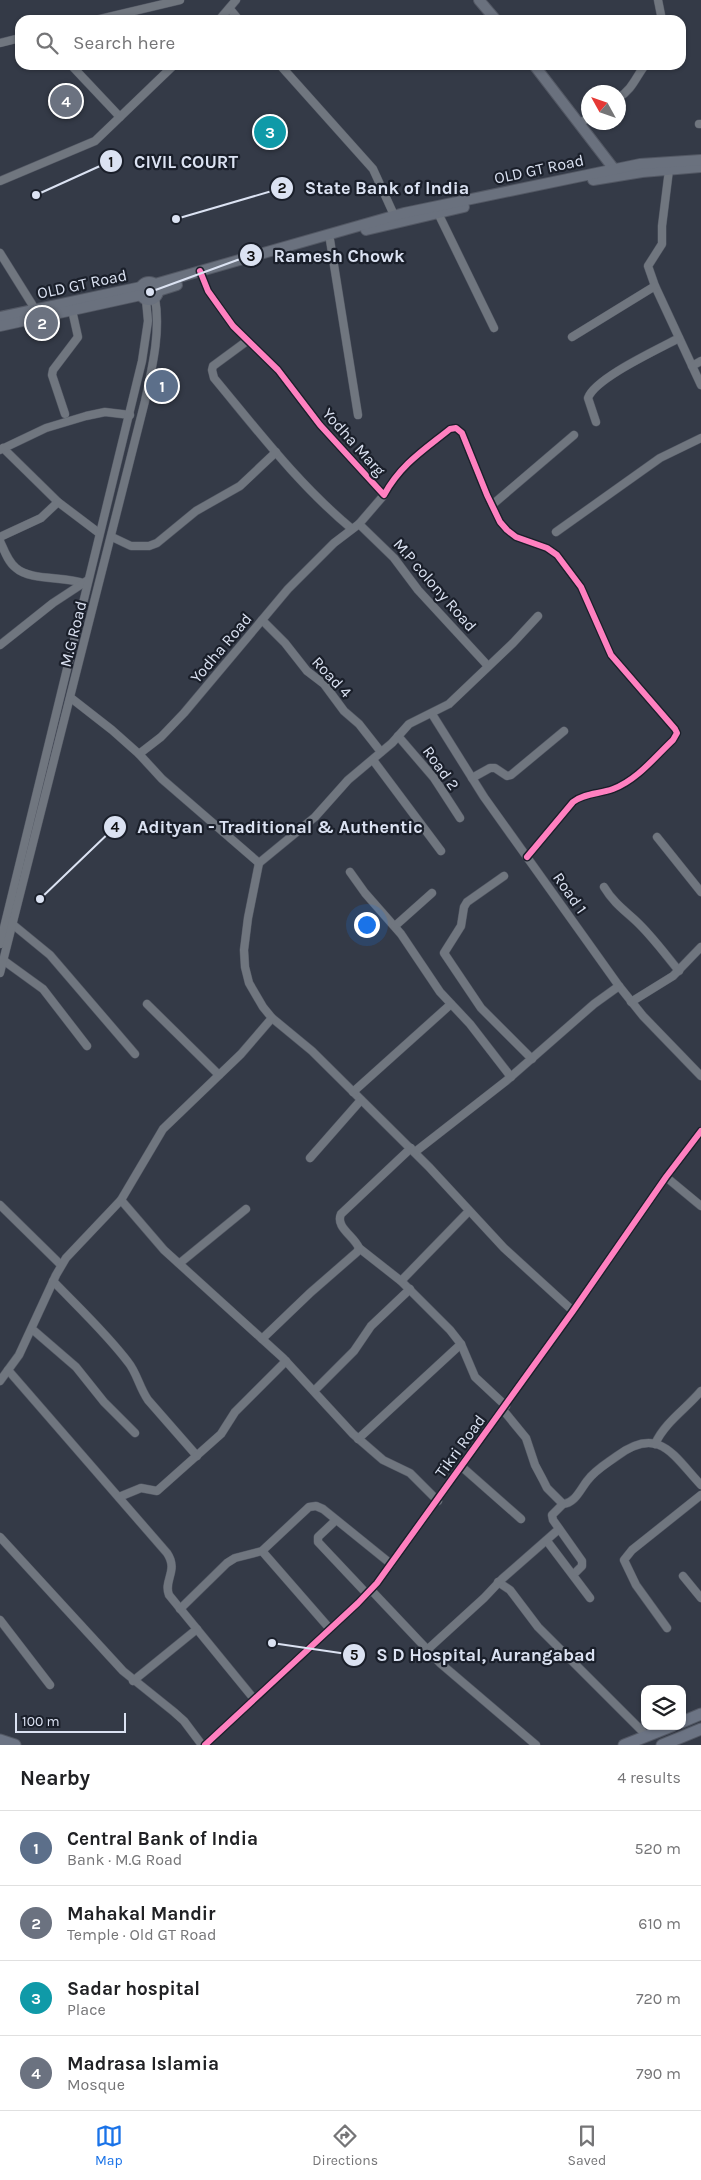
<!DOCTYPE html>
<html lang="en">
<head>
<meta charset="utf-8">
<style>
	:root { --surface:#fff; --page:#f2f2f2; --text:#202124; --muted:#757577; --line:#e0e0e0; --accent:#1a73e8 }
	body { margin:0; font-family:Karla,sans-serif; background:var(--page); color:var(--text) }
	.controls { position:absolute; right:15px; bottom:15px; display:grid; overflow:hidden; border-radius:10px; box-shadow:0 1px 4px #0004 }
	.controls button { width:45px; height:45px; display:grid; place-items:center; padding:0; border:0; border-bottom:1px solid var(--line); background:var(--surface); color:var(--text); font:25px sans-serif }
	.compass { position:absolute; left:581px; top:85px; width:45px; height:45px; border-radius:50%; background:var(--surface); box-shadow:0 1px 4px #0004; rotate:310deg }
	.scale { position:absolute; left:15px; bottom:12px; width:111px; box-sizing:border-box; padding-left:5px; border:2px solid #dbe2f2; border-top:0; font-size:14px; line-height:18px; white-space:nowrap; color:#dbe2f2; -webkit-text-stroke:4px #1a1f2a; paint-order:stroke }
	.you { position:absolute; left:366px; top:924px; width:18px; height:18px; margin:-12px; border:4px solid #fff; border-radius:50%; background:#1a73e8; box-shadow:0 0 0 8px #1a73e833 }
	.badge { display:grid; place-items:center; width:32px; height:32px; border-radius:50%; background:var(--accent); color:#fff; font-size:16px; font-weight:700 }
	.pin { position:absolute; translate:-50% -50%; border:2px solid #fff; box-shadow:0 1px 5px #0006 }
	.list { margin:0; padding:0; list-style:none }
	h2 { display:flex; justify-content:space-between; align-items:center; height:65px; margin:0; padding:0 20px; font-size:21px }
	h2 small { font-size:16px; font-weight:400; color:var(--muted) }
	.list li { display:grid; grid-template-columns:32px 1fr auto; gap:15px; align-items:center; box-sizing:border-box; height:75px; padding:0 20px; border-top:1px solid var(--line) }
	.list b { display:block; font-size:19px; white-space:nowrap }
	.list p { margin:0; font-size:16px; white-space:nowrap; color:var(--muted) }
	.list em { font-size:16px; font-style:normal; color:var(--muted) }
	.icon { flex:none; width:28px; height:28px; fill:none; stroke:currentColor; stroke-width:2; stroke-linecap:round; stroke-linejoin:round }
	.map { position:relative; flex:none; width:701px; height:1745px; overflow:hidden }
	.search { position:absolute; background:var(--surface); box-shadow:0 1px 4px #0004; left:15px; right:15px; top:15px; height:55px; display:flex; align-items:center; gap:12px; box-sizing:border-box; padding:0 18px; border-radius:15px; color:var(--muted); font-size:19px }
	.sheet { height:365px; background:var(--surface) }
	nav { display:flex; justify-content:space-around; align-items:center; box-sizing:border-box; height:70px; border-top:1px solid var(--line); background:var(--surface); font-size:14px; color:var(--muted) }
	nav a { display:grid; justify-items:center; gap:2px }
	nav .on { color:var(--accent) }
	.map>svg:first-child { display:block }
</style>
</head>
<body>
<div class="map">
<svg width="701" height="1745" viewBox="0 0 701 1745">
	<rect width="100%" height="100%" fill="#343a47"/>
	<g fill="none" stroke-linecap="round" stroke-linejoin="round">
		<g stroke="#535864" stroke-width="9">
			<g id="minor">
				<path d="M658,0L662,20"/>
				<path d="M230,9L239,20"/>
				<path d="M96,20L180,0"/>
				<path d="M219,20L236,0"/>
				<path d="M0,43L20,38"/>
				<path d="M71,65L120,117"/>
				<path d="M280,65L373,169L394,215"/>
				<path d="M618,98C632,90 636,77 645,65"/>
				<path d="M580,123L588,118"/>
				<path d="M699,124H701"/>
				<path d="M669,170L662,226V244L648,266L655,286L701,385"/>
				<path d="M0,181L95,141L174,65"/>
				<path d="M438,213L494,328"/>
				<path d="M330,240L358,415"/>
				<path d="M0,253L35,309"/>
				<path d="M200,271L208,291L233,326L278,370L320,425L384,495C401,464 424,450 450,429L456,428L462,433L487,495L500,522L507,530L516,537L547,548L557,555L581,587L611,655L675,729L677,733L673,740C655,757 637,780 613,789C600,794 584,793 573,802L527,857"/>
				<path d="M572,337L655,286"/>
				<path d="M247,341L213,366L212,370L214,378C258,431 299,485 352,529"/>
				<path d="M692,366L701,361"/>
				<path d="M65,414L52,375L53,370L78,337L72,310"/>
				<path d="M596,422L588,398C595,378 659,349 679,338"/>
				<path d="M3,448L58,502L99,533"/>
				<path d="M0,450L46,428L86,416L105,412L130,415"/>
				<path d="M492,505L574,435"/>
				<path d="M359,524L394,558L418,590L488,666"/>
				<path d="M556,532L660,458L701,438"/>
				<path d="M0,537L41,518L58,502"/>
				<path d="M112,537L131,546H149L157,543L196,511L240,486L276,452"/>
				<path d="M0,541C4,550 8,562 16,568C30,581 66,576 83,583"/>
				<path d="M262,620L285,643L307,671L324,684L344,711L359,724L381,752"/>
				<path d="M0,645L53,603L88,580"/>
				<path d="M71,698L112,730L139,754L161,737L184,713L288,589L334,543L359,524L384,495"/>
				<path d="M432,714L484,797L619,986L643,1016L701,1076"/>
				<path d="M398,736L434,778L460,818"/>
				<path d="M139,754L162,779L259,863L315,817L348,780L392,743L409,724L449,704L513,643L538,616"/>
				<path d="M373,760L441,851"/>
				<path d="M472,778L490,768H495L507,776L511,775L564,731"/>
				<path d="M657,837L701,892"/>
				<path d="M259,863L248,918L244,950L245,967L249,983L263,1007L272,1018L312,1051L429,1167L504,1248L573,1311"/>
				<path d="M350,872L365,893L401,934L440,992L470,1024L511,1077"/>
				<path d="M504,876L467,902L464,907L461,926L444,953L481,1008L532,1059"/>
				<path d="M604,887C613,902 624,910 636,921C652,936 665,954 679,971"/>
				<path d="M11,923L50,955L135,1054"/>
				<path d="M395,926L432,893"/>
				<path d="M0,944L142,361L148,321L146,300"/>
				<path d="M3,960L43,989L87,1046"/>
				<path d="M0,973L145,401C152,368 161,332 155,298"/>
				<path d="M631,1002L673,976L701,947"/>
				<path d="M147,1004L219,1075"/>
				<path d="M353,1092L451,1004"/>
				<path d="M415,1152L506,1081L594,1004L619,986"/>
				<path d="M310,1158L361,1100"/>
				<path d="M666,1177L701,1206"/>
				<path d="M121,1200L164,1250L283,1358L353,1434L383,1460L410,1473L438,1501"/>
				<path d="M0,1205L61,1265"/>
				<path d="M359,1248L401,1281L450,1330L461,1344L475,1377L506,1406"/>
				<path d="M180,1263L246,1209"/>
				<path d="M53,1281C78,1307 106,1333 128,1362C137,1373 139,1387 148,1400L197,1456"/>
				<path d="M401,1281L469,1211"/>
				<path d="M32,1329L76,1367L104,1402L135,1433"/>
				<path d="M262,1339L310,1293L357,1252L359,1248C354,1236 335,1227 341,1214L411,1148"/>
				<path d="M8,1370L167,1553C179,1571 163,1580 169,1595L254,1699"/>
				<path d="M0,1381L19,1355L56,1275L66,1258L121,1200L163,1129L241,1054L272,1018"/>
				<path d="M314,1391L354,1351L371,1326L410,1289"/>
				<path d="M503,1410L526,1438L535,1465L543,1480L547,1488L563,1504C575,1503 580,1490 587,1481C595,1470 606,1464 617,1456C659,1425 673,1455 701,1485"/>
				<path d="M358,1439L461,1344"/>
				<path d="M655,1444C665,1422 686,1409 701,1391"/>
				<path d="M462,1467L521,1519"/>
				<path d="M119,1497L141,1488L157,1491L221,1434L235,1412L286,1361"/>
				<path d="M563,1504L552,1515L553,1520L582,1561V1566L573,1575"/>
				<path d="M336,1520L318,1537V1542L367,1594"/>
				<path d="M0,1537L123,1671L174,1712L184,1721L202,1745"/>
				<path d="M547,1541L590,1598"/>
				<path d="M262,1551L330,1629"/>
				<path d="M683,1576L701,1598"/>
				<path d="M498,1582L510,1590L538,1627L647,1736"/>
				<path d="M371,1590L440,1663L536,1745"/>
				<path d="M180,1609L227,1563L235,1558L262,1551L309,1507L316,1506L323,1509L391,1564"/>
				<path d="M0,1620L50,1685"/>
				<path d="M667,1628L636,1585L624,1560L632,1550L701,1495"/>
				<path d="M427,1650L484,1598L502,1579L559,1529"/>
				<path d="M133,1681L197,1629"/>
				<path d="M205,1745L358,1603L377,1583L573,1311L666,1177L701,1131"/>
			</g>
		</g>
		<g stroke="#535864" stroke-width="12">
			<g id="major">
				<path d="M479,0L496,20"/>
				<path d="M534,65L614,169L615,173"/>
				<path d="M593,180L642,172L701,167"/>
				<path d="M366,230L464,207"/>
				<circle cx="149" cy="291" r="9"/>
				<path d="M155,284L404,213L640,164L701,160"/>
				<path d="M158,291L177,285"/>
				<path d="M0,317L141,287"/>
				<path d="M0,326L141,295"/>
			</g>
		</g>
		<g stroke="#535864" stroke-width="13">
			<g id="highway">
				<path d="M682,1722L701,1714"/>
				<path d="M0,1740L15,1745"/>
				<path d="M624,1745L672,1726"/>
				<path d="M662,1745L701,1729"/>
			</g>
		</g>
		<use href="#minor" stroke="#70767f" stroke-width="8"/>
		<use href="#major" stroke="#6a717e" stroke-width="10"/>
		<use href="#highway" stroke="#6c7484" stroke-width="11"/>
		<g stroke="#1a1f2a" stroke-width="9">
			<g id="cycleway">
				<path d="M200,271L208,291L233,326L278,370L320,425L384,495C401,464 424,450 450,429L456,428L462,433L487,495L500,522L507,530L516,537L547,548L557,555L581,587L611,655L675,729L677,733L673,740C655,757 637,780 613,789C600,794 584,793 573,802L527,857"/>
				<path d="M205,1745L358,1603L377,1583L573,1311L666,1177L701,1131"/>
			</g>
		</g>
		<use href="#cycleway" stroke="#ff80c0" stroke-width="6"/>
	</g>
	<g text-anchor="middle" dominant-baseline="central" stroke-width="4.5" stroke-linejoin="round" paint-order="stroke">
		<g font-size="16" fill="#dbe2f2" stroke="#1a1f2a">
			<text transform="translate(539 169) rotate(-12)">OLD GT Road</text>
			<text transform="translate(82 284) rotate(-12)">OLD GT Road</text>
			<text transform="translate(354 442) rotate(48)">Yodha Marg</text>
			<text transform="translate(435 585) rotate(49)">M.P colony Road</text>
			<text transform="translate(73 634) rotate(-76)">M.G Road</text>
			<text transform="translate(221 648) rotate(-50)">Yodha Road</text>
			<text transform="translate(332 677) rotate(47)">Road 4</text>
			<text transform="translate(441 768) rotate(54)">Road 2</text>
			<text transform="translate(570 893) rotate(55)">Road 1</text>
			<text transform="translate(460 1446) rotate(-54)">Tikri Road</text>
		</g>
	</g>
	<path fill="none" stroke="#dbe2f2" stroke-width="2" d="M36 195L111 161M176 219L282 188M150 292L251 255M40 899L115 827M272 1643L354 1655"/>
	<g fill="#dbe2f2" stroke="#1a1f2a" stroke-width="2">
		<circle cx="36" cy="195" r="5"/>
		<circle cx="176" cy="219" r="5"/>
		<circle cx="150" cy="292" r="5"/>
		<circle cx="40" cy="899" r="5"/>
		<circle cx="272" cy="1643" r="5"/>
		<circle cx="111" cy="161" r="12"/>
		<circle cx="282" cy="188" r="12"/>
		<circle cx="251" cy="255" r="12"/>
		<circle cx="115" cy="827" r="12"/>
		<circle cx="354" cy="1655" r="12"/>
	</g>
	<g font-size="15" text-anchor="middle" font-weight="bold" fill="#111">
		<text x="111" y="167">1</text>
		<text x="282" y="193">2</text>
		<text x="251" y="261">3</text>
		<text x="115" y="832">4</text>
		<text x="354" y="1660">5</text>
	</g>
	<g font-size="18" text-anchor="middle" font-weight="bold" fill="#dbe2f2" stroke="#1a1f2a" stroke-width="4.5" stroke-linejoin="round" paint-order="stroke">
		<text x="186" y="168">CIVIL COURT</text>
		<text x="387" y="194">State Bank of India</text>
		<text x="339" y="262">Ramesh Chowk</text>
		<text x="280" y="833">Adityan - Traditional &amp; Authentic</text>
		<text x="486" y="1661">S D Hospital, Aurangabad</text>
	</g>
</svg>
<div class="controls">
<button><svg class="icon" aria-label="layers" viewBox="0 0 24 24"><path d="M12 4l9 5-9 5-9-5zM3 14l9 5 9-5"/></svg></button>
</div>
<svg class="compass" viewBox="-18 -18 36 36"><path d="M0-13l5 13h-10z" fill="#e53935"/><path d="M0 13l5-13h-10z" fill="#757577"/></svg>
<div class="scale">100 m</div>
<div class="you"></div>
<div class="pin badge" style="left:162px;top:386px;background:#5c6f8a">1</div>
<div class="pin badge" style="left:42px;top:323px;background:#6b7280">2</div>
<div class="pin badge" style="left:270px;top:132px;background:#0f9aa8">3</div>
<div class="pin badge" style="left:66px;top:101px;background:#6b7280">4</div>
<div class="search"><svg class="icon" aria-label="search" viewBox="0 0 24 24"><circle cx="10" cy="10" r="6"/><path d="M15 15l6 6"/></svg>Search here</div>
</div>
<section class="sheet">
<h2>Nearby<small>4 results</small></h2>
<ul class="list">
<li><span class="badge" style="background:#5c6f8a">1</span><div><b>Central Bank of India</b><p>Bank · M.G Road</p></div><em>520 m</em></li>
<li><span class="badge" style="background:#6b7280">2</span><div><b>Mahakal Mandir</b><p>Temple · Old GT Road</p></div><em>610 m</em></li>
<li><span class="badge" style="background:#0f9aa8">3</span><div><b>Sadar hospital</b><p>Place</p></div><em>720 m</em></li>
<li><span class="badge" style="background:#6b7280">4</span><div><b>Madrasa Islamia</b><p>Mosque</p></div><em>790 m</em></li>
</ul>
</section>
<nav>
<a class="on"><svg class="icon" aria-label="map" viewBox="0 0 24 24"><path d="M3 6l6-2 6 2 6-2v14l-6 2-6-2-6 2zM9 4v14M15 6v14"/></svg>Map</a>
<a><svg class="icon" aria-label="directions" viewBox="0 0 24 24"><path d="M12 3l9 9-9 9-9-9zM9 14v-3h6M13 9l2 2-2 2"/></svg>Directions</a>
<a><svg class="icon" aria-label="saved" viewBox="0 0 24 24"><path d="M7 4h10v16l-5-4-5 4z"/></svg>Saved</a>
</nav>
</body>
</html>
